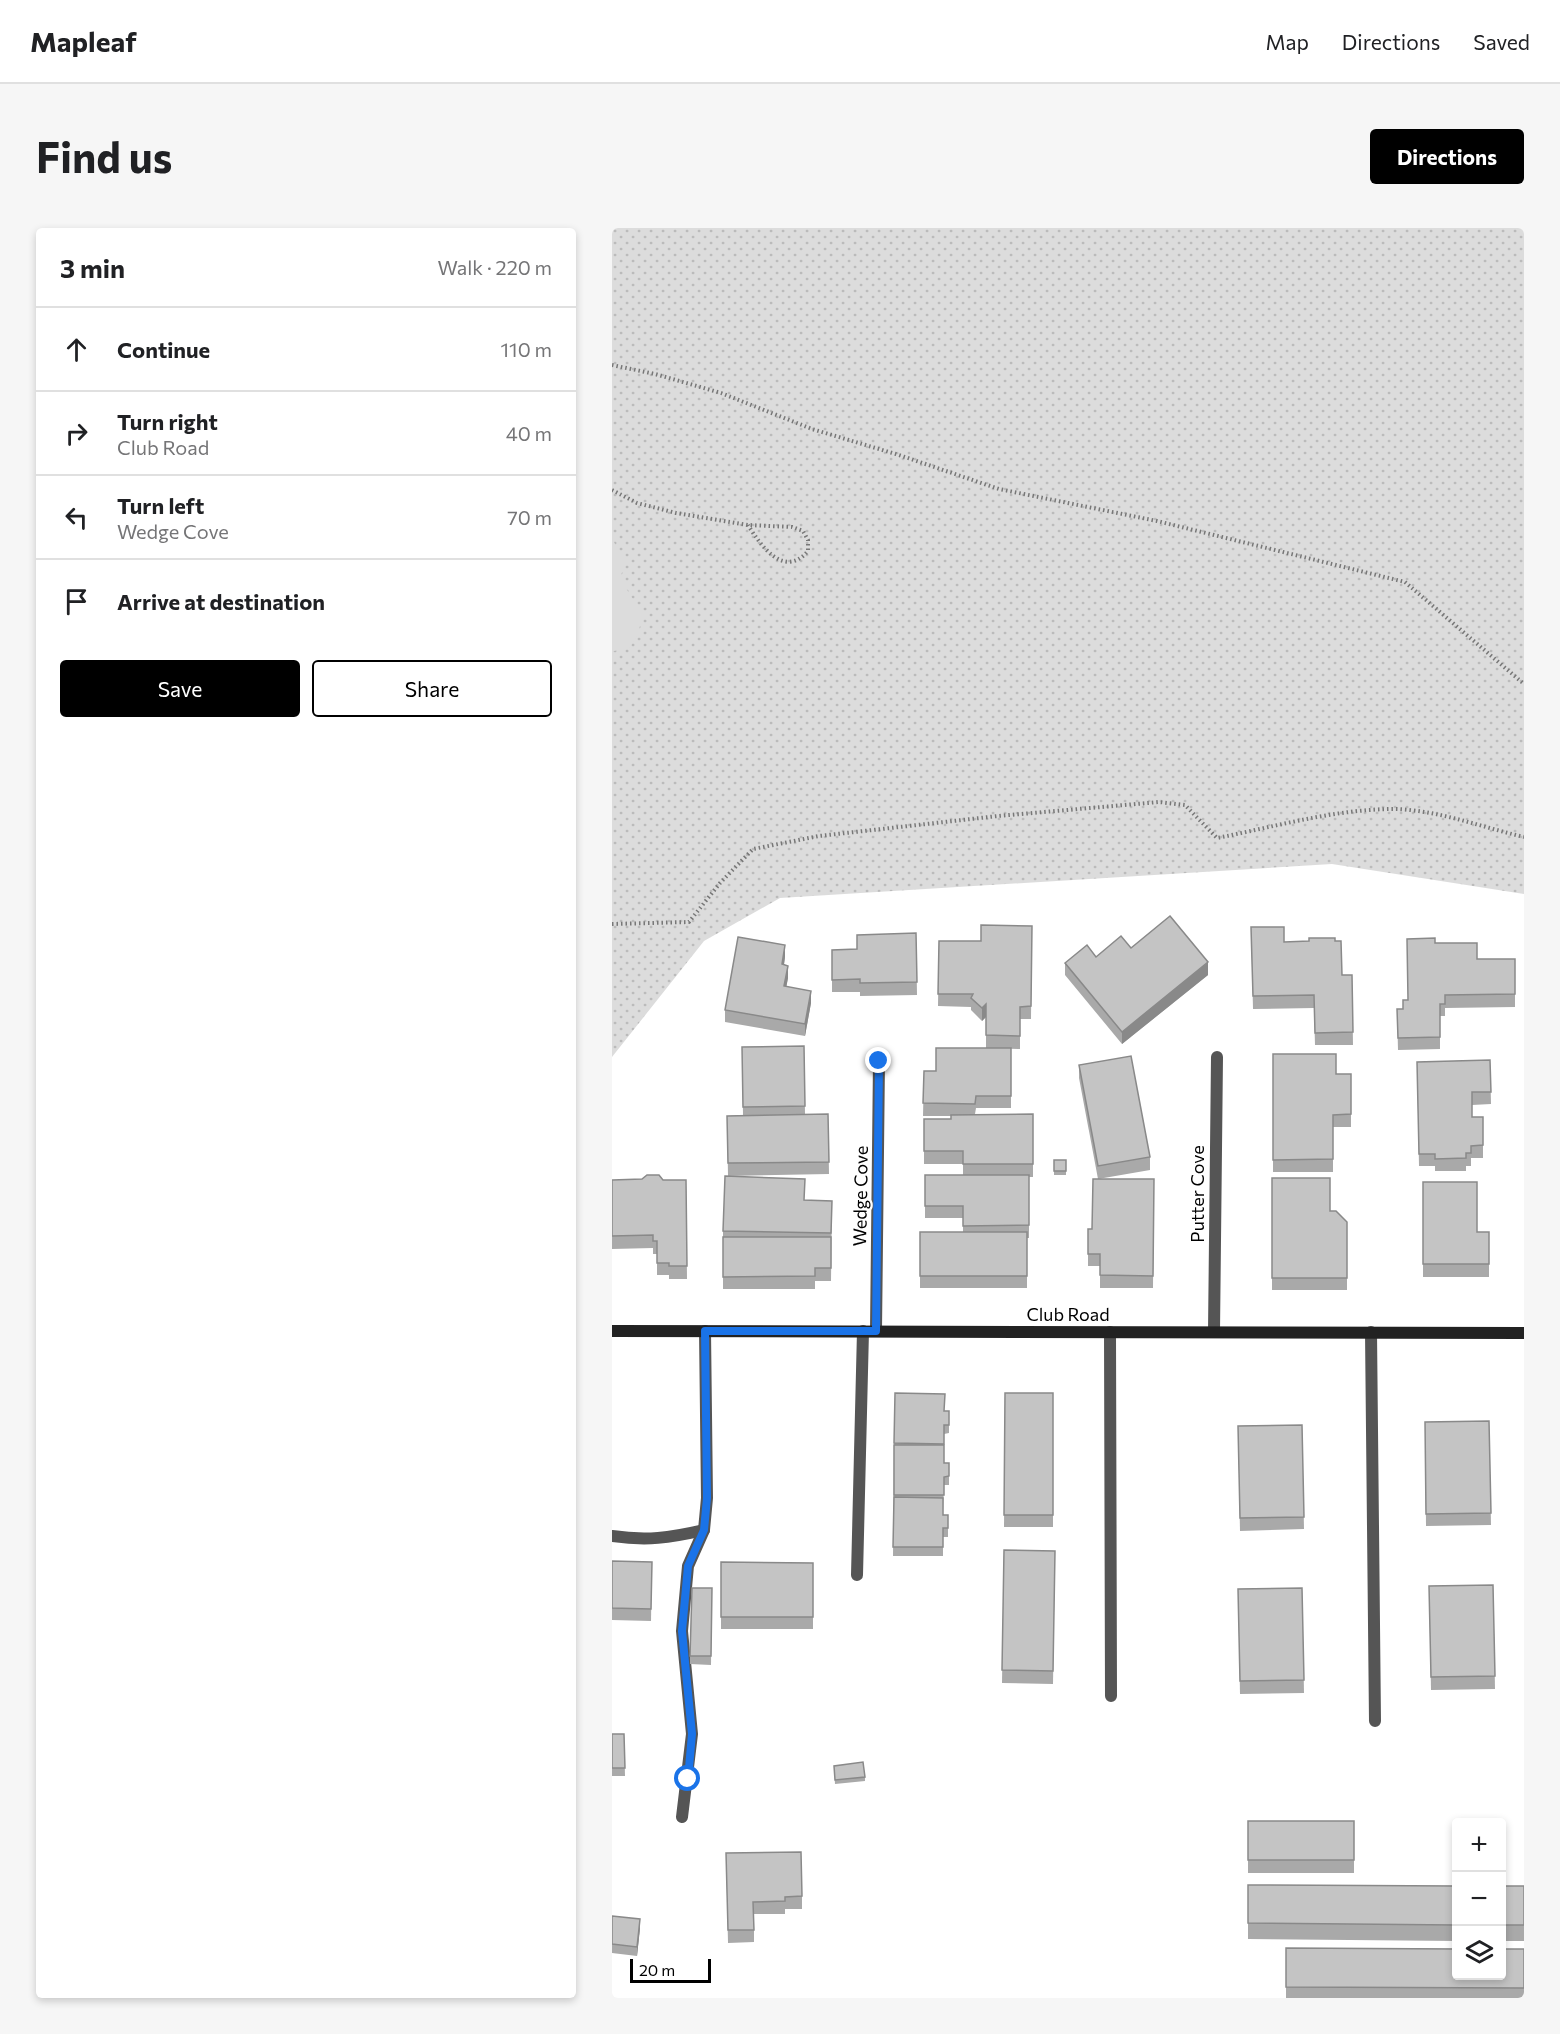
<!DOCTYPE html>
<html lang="en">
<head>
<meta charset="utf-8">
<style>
	:root { --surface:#fff; --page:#f6f6f6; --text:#202124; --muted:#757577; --line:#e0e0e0; --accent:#000 }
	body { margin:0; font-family:Commissioner,sans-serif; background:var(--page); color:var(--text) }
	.controls { position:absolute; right:18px; bottom:18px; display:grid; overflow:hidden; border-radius:6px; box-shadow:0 3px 9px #0003 }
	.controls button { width:54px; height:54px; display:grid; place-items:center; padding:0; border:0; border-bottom:2px solid var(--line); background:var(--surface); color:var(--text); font:30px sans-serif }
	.scale { position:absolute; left:18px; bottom:15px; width:81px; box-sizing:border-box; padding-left:6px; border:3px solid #000; border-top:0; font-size:16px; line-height:21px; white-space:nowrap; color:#000; -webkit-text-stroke:4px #fff; paint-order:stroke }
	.stop { position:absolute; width:18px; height:18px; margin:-14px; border:4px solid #1a73e8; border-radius:50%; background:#fff }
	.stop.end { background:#1a73e8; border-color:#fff; box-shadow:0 2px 6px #0008 }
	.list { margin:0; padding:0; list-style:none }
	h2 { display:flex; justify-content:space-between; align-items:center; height:78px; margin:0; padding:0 24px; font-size:26px }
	h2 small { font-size:20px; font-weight:400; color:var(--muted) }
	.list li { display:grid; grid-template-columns:39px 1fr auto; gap:18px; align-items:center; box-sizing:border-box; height:84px; padding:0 24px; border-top:2px solid var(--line) }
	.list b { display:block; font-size:22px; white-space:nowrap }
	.list p { margin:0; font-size:20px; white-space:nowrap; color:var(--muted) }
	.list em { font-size:20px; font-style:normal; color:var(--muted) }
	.actions { display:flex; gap:12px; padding:18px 24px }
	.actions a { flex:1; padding:14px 0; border:2px solid var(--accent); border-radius:6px; text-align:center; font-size:21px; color:var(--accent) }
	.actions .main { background:var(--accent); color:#fff }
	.icon { flex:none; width:33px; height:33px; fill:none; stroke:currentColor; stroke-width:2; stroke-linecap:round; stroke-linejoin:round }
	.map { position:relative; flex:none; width:912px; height:1770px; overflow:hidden; border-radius:6px }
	header { display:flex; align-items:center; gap:36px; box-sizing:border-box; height:84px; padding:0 30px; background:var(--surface); border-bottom:2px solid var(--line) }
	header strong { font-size:28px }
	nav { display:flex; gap:33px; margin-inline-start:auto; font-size:21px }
	.intro { display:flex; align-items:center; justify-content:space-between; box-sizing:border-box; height:144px; padding:0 36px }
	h1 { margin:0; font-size:42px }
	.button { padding:15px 27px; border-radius:6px; background:var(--accent); color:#fff; font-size:21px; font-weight:700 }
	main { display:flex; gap:36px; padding:0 36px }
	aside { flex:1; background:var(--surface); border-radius:6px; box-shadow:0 3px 9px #0003 }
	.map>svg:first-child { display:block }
</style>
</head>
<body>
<header>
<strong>Mapleaf</strong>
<nav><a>Map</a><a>Directions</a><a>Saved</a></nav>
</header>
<div class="intro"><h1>Find us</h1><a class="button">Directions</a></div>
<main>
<aside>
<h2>3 min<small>Walk · 220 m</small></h2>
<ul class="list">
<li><svg class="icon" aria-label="ahead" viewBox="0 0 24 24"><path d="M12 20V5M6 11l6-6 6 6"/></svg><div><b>Continue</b></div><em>110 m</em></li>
<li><svg class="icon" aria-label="right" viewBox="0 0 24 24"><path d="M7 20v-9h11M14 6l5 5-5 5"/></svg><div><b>Turn right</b><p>Club Road</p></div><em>40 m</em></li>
<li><svg class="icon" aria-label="left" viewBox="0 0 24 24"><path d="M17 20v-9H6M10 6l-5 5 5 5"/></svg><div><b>Turn left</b><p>Wedge Cove</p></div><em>70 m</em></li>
<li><svg class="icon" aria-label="arrive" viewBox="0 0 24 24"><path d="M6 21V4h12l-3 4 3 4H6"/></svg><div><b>Arrive at destination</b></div></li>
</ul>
<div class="actions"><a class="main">Save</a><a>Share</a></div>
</aside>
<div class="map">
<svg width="912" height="1770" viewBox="0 0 912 1770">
	<defs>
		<pattern id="grass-dots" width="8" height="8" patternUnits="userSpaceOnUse" patternTransform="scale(1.5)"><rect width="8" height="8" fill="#dcdcdc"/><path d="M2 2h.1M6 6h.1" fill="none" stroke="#bbb" stroke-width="1.8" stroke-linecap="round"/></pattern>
	</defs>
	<rect width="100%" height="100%" fill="#fff"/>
	<path fill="url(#grass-dots)" d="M0,0H912V666L720,636L168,670L92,713L0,829Z"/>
	<path fill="#dcdcdc" d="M0,310L13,336L8,350L31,388L25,408L17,420L2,423H0Z"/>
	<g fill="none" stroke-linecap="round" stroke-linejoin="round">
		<g stroke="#777" stroke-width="4" stroke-dasharray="1.5 3" stroke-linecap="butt">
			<path d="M0,137L43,146L109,165L200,201L287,227L387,261L545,293L793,354L912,456"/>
			<path d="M0,262L25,275L64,285L136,297L180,299L191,303L196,312V323C172,351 149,318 136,297"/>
			<path d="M0,696L77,694L108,655L141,621L207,608L386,588L547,574L573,577L605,610C662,599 723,581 782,581C826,582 869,599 912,609"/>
		</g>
		<g stroke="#555" stroke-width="12">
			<path d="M498,1104L499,1468"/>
			<path d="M759,1104L763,1493"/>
			<path d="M0,1308C35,1313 57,1310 92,1302"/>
			<path d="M245,1347L251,1103"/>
			<path d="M70,1589L80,1506L70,1403L76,1338L92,1302L95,1270L93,1103"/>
		</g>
		<g stroke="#555" stroke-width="12">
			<path d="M264,1103L267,833"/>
			<path d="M602,1104L605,829"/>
		</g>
		<path stroke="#222" stroke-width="12" d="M0,1103L912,1105"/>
	</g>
	<g fill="#a9a9a9">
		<path d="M420,698L419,791H408V821L374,820V789L370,793L359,782V779L326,778L327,713H369Z"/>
		<path d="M639,699L672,714L723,713L730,747H740L741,817H703L702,780L641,781Z"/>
		<path d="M304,705L305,767L248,768V764H220V722L245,721Z"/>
		<path d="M823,715L865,731H903V779L833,780V788H828V821L786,822L785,781H791L796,772Z"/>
		<path d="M519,720L596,747L510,816L453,747V735L484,729Z"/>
		<path d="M173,729L172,737L176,750L174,759L199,775L193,808L113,794V782Z"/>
		<path d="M192,818L193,886H216L217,946L116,948L115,888L131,887L130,819Z"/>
		<path d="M399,820V880H364L363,886H421V949H417V1010H415V1060H308V1004H351V990H313V947H351V936H312V891H339V888H311L312,843H324Z"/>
		<path d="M661,826L724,846H739V899H721V944H661Z"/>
		<path d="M878,832L879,876L860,877V889L871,917V930H859V938H854V943H823V938H807L805,834Z"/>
		<path d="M467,837L538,929V942L486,951L467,850Z"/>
		<rect x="442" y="932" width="12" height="15"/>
		<path d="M660,950L718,983L735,994V1062H660Z"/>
		<path d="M542,951L541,1060H488V1038H476V1026L480,1001Z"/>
		<path d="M0,952H74L75,1051H57V1047H45V1026H41V1020L0,1021Z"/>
		<path d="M811,954L865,1004H877V1049H811Z"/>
		<path d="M193,972L220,973L219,1053H203V1061H111V1003Z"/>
		<path d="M393,1165H441V1299H392Z"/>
		<path d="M332,1183L337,1192V1205L332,1206V1235L337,1243V1257H332L331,1287L336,1296V1309H331V1328H281L282,1215Z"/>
		<path d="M877,1193L879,1297L814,1298L813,1194Z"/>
		<path d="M690,1197L692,1301L628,1303L626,1198Z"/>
		<path d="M392,1322L443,1323L441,1456L390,1455Z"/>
		<path d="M0,1333L40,1334L39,1393L0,1392Z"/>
		<path d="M109,1334L201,1335V1401H109Z"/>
		<path d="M881,1357L883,1461L819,1462L817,1358Z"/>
		<path d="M100,1360L99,1437L78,1436V1428Z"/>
		<path d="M690,1360L692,1465L628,1466L626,1361Z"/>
		<path d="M0,1506H12L13,1548H0Z"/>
		<path d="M222,1538L253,1549V1553L223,1556Z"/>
		<rect x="636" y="1593" width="106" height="52"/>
		<path d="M114,1625L190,1668V1681H173V1686H142V1714L116,1715Z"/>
		<path d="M636,1657L844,1658V1713L636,1711Z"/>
		<rect x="890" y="1658" width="22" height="55"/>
		<path d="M0,1688L28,1700L25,1728L0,1725Z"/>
		<path d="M674,1720L912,1721V1770H674Z"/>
	</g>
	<g fill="#898989">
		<path d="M173,717V729L170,749V736Z"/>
		<path d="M596,734V747L510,816V804Z"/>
		<path d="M176,738V750L172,771V758Z"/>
		<path d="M199,763V775L193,808V796Z"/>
		<path d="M374,776V789L370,793V780Z"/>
		<path d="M28,1691V1700L25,1728V1719Z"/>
	</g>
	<g fill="#c4c4c4" stroke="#898989" stroke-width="1.5">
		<path d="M558,688L596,734L510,804L453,735L475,717L484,729L509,708L519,720Z"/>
		<path d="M369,697L420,698L419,778L408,779V808L374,807V776L370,780L359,770L361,766H326L327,713H369Z"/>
		<path d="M639,699H672V714L697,713V710H723V713H729L730,747H740L741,804L703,805L702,767L641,768Z"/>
		<path d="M304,705L305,754L248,755V751L220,752V722L245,721V707Z"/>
		<path d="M126,709L173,717L170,736L176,738L172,758L199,763L193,796L113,782Z"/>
		<path d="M823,710V715H865V731H903V766L833,767V776H828V809L786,810L785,781H791V772H796L795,711Z"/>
		<path d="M192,818L193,878L131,879L130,819Z"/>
		<path d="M324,820H399V868H364L363,876L311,875L312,843H324Z"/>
		<path d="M661,826H724V846H739V886L721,887V931L661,932Z"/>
		<path d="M519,828L538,929L486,938L467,837Z"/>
		<path d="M878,832L879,864H860V889H871V917L859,918V925H854V930L823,931V926H807L805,834Z"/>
		<path d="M216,886L217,934L116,935L115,888Z"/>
		<path d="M421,886V936H351V923H312V891H339V887Z"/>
		<rect x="442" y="932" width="12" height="11"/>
		<path d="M35,947H47L51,952H74L75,1038H57V1035H45V1013H41V1007L0,1008V952L30,951Z"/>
		<path d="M313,947H417V997L351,998V978H313Z"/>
		<path d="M113,948L193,951L192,972L220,973L219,1005L111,1003Z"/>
		<path d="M660,950H718V983H724L735,994V1050H660Z"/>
		<path d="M481,951H542L541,1048L488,1047V1026H476V1001H480Z"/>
		<path d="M811,954H865V1004H877V1036H811Z"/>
		<rect x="308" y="1004" width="107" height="44"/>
		<path d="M111,1009H219V1040H203V1048L111,1049Z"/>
		<path d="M283,1165L333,1166L332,1183H337V1197H332V1216L282,1215Z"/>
		<path d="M393,1165H441V1287H392Z"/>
		<path d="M877,1193L879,1285L814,1286L813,1194Z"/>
		<path d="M690,1197L692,1289L628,1290L626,1198Z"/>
		<path d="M282,1217H332V1235H337V1248L332,1249V1267H282Z"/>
		<path d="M282,1269L331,1270V1287H336V1300H331V1319H281Z"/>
		<path d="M392,1322L443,1323L441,1443L390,1442Z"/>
		<path d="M0,1333L40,1334L39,1381L0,1380Z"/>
		<path d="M109,1334L201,1335V1389H109Z"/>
		<path d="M881,1357L883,1448L819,1449L817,1358Z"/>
		<path d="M80,1360H100L99,1428H78Z"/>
		<path d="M690,1360L692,1452L628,1453L626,1361Z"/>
		<path d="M0,1506H12L13,1540H0Z"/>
		<path d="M251,1534L253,1549L223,1552L222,1538Z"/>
		<rect x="636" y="1593" width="106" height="39"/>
		<path d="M189,1624L190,1668L173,1669V1673L141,1674L142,1702H116L114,1625Z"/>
		<path d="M636,1657L844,1658V1697L636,1695Z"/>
		<rect x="890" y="1658" width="22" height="39"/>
		<path d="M0,1688L28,1691L25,1719L0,1716Z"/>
		<path d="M674,1720L844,1721V1748H890V1721H912V1760L674,1759Z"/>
	</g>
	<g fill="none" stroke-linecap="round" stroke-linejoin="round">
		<path stroke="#1a73e8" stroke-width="8" d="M76,1551L80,1506L70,1403L76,1338L92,1302L95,1270L93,1103H264L267,833"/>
	</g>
	<g text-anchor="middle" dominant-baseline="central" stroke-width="4.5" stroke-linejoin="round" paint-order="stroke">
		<g font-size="18" fill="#000" stroke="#fff">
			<text transform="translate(585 966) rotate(-90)">Putter Cove</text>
			<text transform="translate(248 968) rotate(-89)">Wedge Cove</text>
			<text x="456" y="1086">Club Road</text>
		</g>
	</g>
</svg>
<div class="controls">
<button>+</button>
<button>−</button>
<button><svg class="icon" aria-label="layers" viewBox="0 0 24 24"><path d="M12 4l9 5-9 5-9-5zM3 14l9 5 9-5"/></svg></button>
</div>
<div class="scale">20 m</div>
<div class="stop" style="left:76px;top:1551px"></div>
<div class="stop end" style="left:267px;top:833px"></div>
</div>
</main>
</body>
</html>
